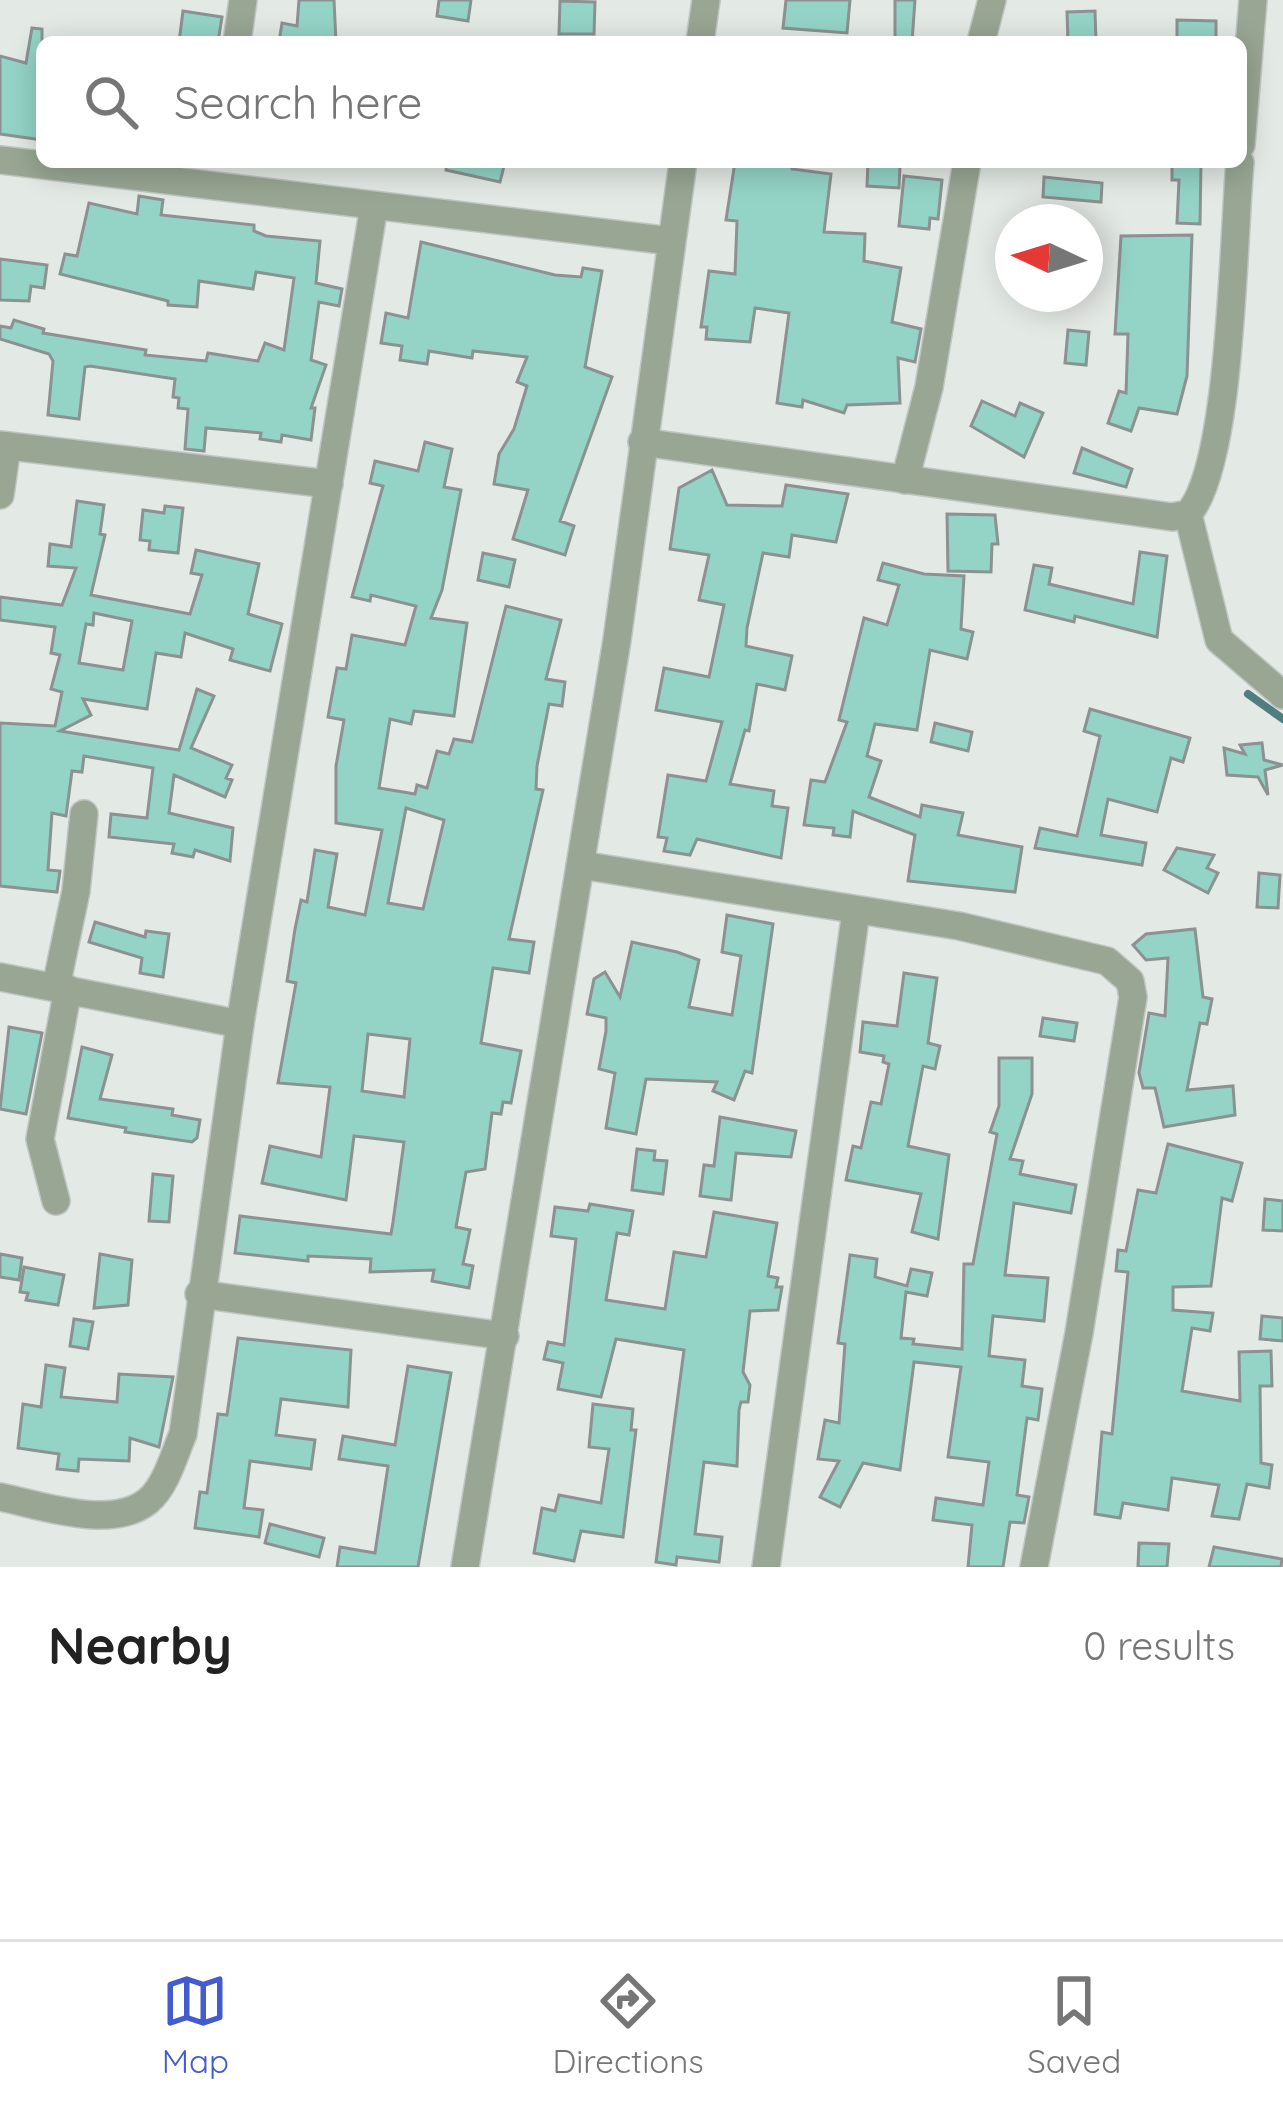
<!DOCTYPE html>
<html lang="en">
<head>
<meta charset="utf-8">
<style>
	:root { --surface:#fff; --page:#f2f2f2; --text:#222; --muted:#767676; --line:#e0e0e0; --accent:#425bce }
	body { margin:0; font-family:Quicksand,sans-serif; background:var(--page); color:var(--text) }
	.compass { position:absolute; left:995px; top:204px; width:108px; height:108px; border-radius:50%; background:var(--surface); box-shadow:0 6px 30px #0003; rotate:274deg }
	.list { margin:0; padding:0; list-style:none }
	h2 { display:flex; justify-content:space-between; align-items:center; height:156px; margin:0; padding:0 48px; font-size:51px }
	h2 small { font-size:39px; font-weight:400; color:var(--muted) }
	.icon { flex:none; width:66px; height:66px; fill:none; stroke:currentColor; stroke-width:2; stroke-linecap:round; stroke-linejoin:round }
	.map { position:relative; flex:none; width:1283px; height:1567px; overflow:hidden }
	.search { position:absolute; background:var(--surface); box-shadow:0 6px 30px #0003; left:36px; right:36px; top:36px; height:132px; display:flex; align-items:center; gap:30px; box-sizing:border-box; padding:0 42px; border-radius:18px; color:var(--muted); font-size:45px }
	.sheet { height:372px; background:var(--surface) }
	nav { display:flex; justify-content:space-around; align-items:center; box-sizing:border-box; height:168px; border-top:3px solid var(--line); background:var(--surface); font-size:33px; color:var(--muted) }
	nav a { display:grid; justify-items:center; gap:6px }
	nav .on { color:var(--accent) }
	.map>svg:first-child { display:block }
</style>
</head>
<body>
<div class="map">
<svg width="1283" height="1567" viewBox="0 0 1283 1567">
	<rect width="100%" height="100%" fill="#e3e9e5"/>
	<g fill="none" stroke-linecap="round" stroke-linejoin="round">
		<path stroke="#4f7e81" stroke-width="8" d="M1248,694L1283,719"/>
	</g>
	<g fill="#94d4c7" stroke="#8b9291" stroke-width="3" fill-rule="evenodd">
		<path d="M299,0H334L336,42H279L282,23L297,26Z"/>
		<path d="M439,0H471L468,21L437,16Z"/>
		<path d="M786,0H850L847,33L783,28Z"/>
		<path d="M895,0H915L912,42H895Z"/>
		<path d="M560,1L595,2L594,34H559Z"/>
		<path d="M183,11L222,17L218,42H179Z"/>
		<path d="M1095,11L1096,42H1068L1067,12Z"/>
		<path d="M1177,20L1216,21V41L1177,42Z"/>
		<path d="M32,28L42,29V140L0,134V56L26,63Z"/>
		<path d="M447,162H505L500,182L446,170Z"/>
		<path d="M735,162H792V169L831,174L824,232L865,234L864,261L901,268L892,322L921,329L915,362L898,358L900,403L847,405L844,413L803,400L802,407L777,403L789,313L755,308L750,342L706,339L707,327H701L709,271L735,274L737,221L726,220Z"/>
		<path d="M868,162L900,166L899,188L867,186Z"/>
		<path d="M1172,162H1201L1200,224L1177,223L1179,180H1172Z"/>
		<path d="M904,176L942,180L938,219L930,218L929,229L899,226Z"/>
		<path d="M1044,177L1102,183L1101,202L1043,197Z"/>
		<path d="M139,196L163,200L161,215L254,225V231L266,236L320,241L316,283L342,289L339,306L319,302L311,360L326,365L311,408H315L311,440L282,435L281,442L260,439L261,433L206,428L204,451L185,449L188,409L178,408L179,398L173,397L175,379L90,366L85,367L79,419L48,415L53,361L49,354L0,339V326L11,328L14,320L44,329L43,333L146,350L145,355L206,361L208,353L258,361L265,343L284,350L294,278L256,272L253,289L199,281L197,307L168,305V301L60,274L65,254L77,256L89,203L137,214Z"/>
		<path d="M1192,235L1187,376L1177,414L1139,408L1131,431L1108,423L1119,391L1126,393L1128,334H1115L1121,236Z"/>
		<path d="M421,242L555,275L581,277L583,268L602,271L585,367L612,377L560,521L574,526L565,555L513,539L528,490L494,484L499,454L514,429L527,386L517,382L527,357L473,351L472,358L429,351L427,364L400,360L402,346L381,343L386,313L408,318Z"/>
		<path d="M0,259L47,265L44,288L31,286L29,301L0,300Z"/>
		<path d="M1068,330L1089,332L1086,365L1065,363Z"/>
		<path d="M982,401L1015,416L1020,403L1043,413L1024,457L971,426Z"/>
		<path d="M425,442L452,449L444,487L461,490L442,590L431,618L467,623L454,716L414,711L411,724L390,719L379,788L415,794L417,785L427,788L437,751L449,754L454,739L472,742L506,606L561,620L546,679L565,682L562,706L549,704L537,766L536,789L543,790L509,939L534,942L529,973L493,968L481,1043L521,1051L511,1103L503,1102L501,1114L492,1113L485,1169L466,1172L456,1227L470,1230L463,1264L473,1266L469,1288L432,1281L434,1270L370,1272L371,1259L308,1256V1261L235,1253L240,1216L391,1234L393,1222L404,1142L354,1136L346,1200L262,1183L270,1146L321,1157L330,1087L278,1083L296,983L287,981L295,929L301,900L307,902L315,850L337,854L328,907L365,915L382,830L336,823V766L344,720L328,717L337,668L346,669L352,635L405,645L416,606L371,595L370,601L352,597L383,486L370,483L375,461L418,471ZM406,808L444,820L423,909L388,903ZM368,1034L410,1039L404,1097L362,1091Z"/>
		<path d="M1082,448L1132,469L1126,487L1074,473Z"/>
		<path d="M712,470L727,505L782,506L786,485L848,494L836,542L792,535L789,557L763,553L747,628L746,646L792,656L785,690L757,684L749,731L745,730L730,784L774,791L772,806L788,808L781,858L697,839L690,855L664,851L667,838L658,837L668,775L706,781L722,722L656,710L664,668L709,677L724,605L699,600L709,555L670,549L679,488Z"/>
		<path d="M77,501L104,505L100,534L105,535L91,595L190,614L202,575L191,573L196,550L259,564L248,614L282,624L270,671L230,660L233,649L185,633L181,657L156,653L147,709L83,699L91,715L60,731L179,750L197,689L214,696L191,748L232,765L226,778L232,780L225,797L174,775L169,813L233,828L230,861L195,850L193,857L172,853L174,844L109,837L111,814L147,818L153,768L84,756L82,772L72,771L66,816L52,813L48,870L60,871L57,892L0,886V723L55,726L62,692L51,689L60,655L51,653L55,627L0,620V597L62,605L76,568L48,566L50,544L71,547ZM94,613L132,621L123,670L79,663L86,624L93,625Z"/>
		<path d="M165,506L183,508L178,553L149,550L150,541L140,540L143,510L164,513Z"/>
		<path d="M947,514L995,515L998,544H992L991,572L948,571Z"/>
		<path d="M1140,552L1167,556L1157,637L1075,616L1074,622L1025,610L1034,565L1052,568L1049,584L1133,604Z"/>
		<path d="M483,553L515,560L509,587L478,580Z"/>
		<path d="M883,563L924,574L964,576L961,629L973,632L967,659L930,650L917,730L875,724L867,756L881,761L869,797L920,817L922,805L963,813L958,835L1022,847L1015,892L908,881L915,835L853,811L850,837L833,835L834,828L804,825L811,780L825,782L847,722L839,720L864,618L887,625L899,585L878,580Z"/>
		<path d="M1090,709L1190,738L1183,762L1171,758L1157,812L1108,799L1101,835L1146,843L1142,865L1035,848L1040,828L1077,836L1100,736L1084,731Z"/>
		<path d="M935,723L972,732L968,751L931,742Z"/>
		<path d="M1262,743L1264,760L1283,765L1265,770L1268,795L1258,777L1227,775L1224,748L1245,754L1240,745Z"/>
		<path d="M1177,848L1214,855L1207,868L1218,873L1208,893L1164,870Z"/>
		<path d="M1259,873L1280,875L1278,908L1257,907Z"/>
		<path d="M727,915L773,924L752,1073L745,1071L734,1100L713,1091L717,1082L646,1079L636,1134L606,1128L615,1073L599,1069L606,1031V1018L587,1014L594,979L605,972L620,997L632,942L677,952L699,960L689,1007L732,1015L741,956L722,952Z"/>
		<path d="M95,922L145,937L146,931L169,934L163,977L140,973L142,958L89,942Z"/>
		<path d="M1195,929L1203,997L1212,999L1207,1024L1200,1023L1187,1090L1233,1086L1235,1115L1164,1127L1155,1088H1143L1139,1073L1149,1013L1165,1016L1168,958L1146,960L1133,945L1146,934Z"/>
		<path d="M904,973L937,978L928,1043L940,1046L935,1069L923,1066L908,1146L949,1155L938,1239L912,1232L921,1194L846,1180L853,1146L861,1148L871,1102L881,1104L889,1064L883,1062L884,1056L860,1052L863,1022L897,1026Z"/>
		<path d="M1043,1018L1077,1023L1074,1041L1040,1036Z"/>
		<path d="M9,1027L42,1033L26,1114L0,1109Z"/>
		<path d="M82,1047L112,1055L100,1099L173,1109L172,1115L200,1120L197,1138L192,1142L125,1132L126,1128L68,1118Z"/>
		<path d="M999,1058H1032V1094L1010,1159L1023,1161L1020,1174L1076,1185L1071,1213L1014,1203L1005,1275L1048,1278L1044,1321L993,1316L989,1356L1025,1360L1022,1386L1042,1389L1038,1420L1027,1418L1017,1495L1029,1497L1024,1523L1010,1522L1003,1567H968L972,1525L933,1520L936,1498L983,1505L989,1462L948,1457L961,1367L914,1362L900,1470L863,1463L840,1507L820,1497L839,1461L818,1459L825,1420L839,1423L845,1344L838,1343L850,1255L877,1259L875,1277L907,1286L911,1269L932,1273L927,1296L906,1292L901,1338L914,1339L913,1344L962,1349L964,1264H973L997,1134L990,1132L999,1106Z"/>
		<path d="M720,1117L796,1131L791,1157L736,1153L731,1200L700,1196L704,1165L714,1166Z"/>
		<path d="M1168,1144L1242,1163L1232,1201L1222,1198L1211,1286L1173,1287V1310L1213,1313L1210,1331L1192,1328L1182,1391L1240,1401L1239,1352L1271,1351L1272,1386H1260L1261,1463L1272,1465L1269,1488L1247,1484L1239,1519L1212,1516L1219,1485L1172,1478L1168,1510L1123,1503L1120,1518L1095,1514L1102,1432L1112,1434L1128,1272L1116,1271L1118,1250L1126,1251L1138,1190L1156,1193Z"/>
		<path d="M637,1149L655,1151L654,1160L667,1161L663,1194L632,1190Z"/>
		<path d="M153,1174L173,1176L169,1222L149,1221Z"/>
		<path d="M1265,1199L1283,1201V1231L1263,1230Z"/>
		<path d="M590,1204L633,1211L629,1235L617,1233L606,1300L665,1309L674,1252L706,1257L714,1212L777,1223L768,1276L778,1278L776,1287H782L778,1310L750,1311L743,1372L750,1385L748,1402H741L739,1410L737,1466L704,1462L695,1534L722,1537L719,1562L677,1557L676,1565L656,1562L684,1350L616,1339L601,1397L558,1389L563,1363L544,1359L548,1342L564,1345L576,1239L551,1236L555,1207L588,1211Z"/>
		<path d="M0,1254L22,1258L19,1280L0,1277Z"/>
		<path d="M100,1254L132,1260L128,1305L94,1308Z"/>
		<path d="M24,1267L64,1275L58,1305L26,1300L28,1293L20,1292Z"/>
		<path d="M1262,1316L1283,1318V1341L1260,1339Z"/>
		<path d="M74,1319L93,1322L88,1349L70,1346Z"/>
		<path d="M238,1338L351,1350L348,1407L281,1399L276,1435L315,1440L311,1469L250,1461L244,1508L263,1510L259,1537L195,1528L200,1492L207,1493L218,1414L227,1415Z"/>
		<path d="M46,1365L65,1368L61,1397L117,1402L119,1374L173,1377L159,1447L130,1438L129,1461L79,1459L78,1471L57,1469L59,1454L18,1448L23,1404L41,1407Z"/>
		<path d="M408,1366L451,1373L418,1567H337L340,1547L375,1553L388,1466L339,1459L343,1436L395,1445Z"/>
		<path d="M593,1404L633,1409L631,1430H636L623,1537L581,1531L574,1561L534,1553L542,1508L555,1511L559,1495L601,1503L609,1449L589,1447Z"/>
		<path d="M270,1524L324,1538L319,1557L265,1543Z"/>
		<path d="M1139,1543L1169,1544L1167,1567H1138Z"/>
		<path d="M1214,1547L1282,1559L1281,1567H1209Z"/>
	</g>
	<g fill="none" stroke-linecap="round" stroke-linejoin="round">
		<g stroke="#c0c5c2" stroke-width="30">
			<g id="minor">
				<path d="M237,42L243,0"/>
				<path d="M700,42L706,0"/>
				<path d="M981,42L992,0"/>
				<path d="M1241,145L1253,0"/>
				<path d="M0,160L671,241"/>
				<path d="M642,442L1172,517L1188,514C1232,466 1233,236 1240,162"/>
				<path d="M0,445L329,484"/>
				<path d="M905,480L929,387L967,162"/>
				<path d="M0,495L7,446"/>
				<path d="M1188,514L1219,640L1283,695"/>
				<path d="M581,865L959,926L1107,961L1130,981L1133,997L1079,1333L1034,1567"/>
				<path d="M0,977L240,1024"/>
				<path d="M56,987L76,891L84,814"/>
				<path d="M56,1201L40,1139L68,989"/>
				<path d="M199,1294L505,1336"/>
				<path d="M0,1497C41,1505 111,1531 148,1501C166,1486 174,1455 183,1434L240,1024L374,206"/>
				<path d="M465,1567L617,640L683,162"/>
				<path d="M766,1567L856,911"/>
			</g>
		</g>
		<use href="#minor" stroke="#99a693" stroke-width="27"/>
	</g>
</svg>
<svg class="compass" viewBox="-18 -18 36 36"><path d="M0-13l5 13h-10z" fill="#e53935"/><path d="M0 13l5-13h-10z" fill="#767676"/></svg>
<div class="search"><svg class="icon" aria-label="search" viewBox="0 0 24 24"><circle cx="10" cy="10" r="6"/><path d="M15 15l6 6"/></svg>Search here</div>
</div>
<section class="sheet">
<h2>Nearby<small>0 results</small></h2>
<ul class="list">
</ul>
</section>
<nav>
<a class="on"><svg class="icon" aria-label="map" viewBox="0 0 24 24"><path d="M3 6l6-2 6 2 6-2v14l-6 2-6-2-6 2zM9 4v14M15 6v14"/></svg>Map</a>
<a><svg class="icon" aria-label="directions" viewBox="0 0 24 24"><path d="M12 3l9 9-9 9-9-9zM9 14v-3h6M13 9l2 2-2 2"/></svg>Directions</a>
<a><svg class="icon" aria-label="saved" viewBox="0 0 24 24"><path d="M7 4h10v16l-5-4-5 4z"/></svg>Saved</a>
</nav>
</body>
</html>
